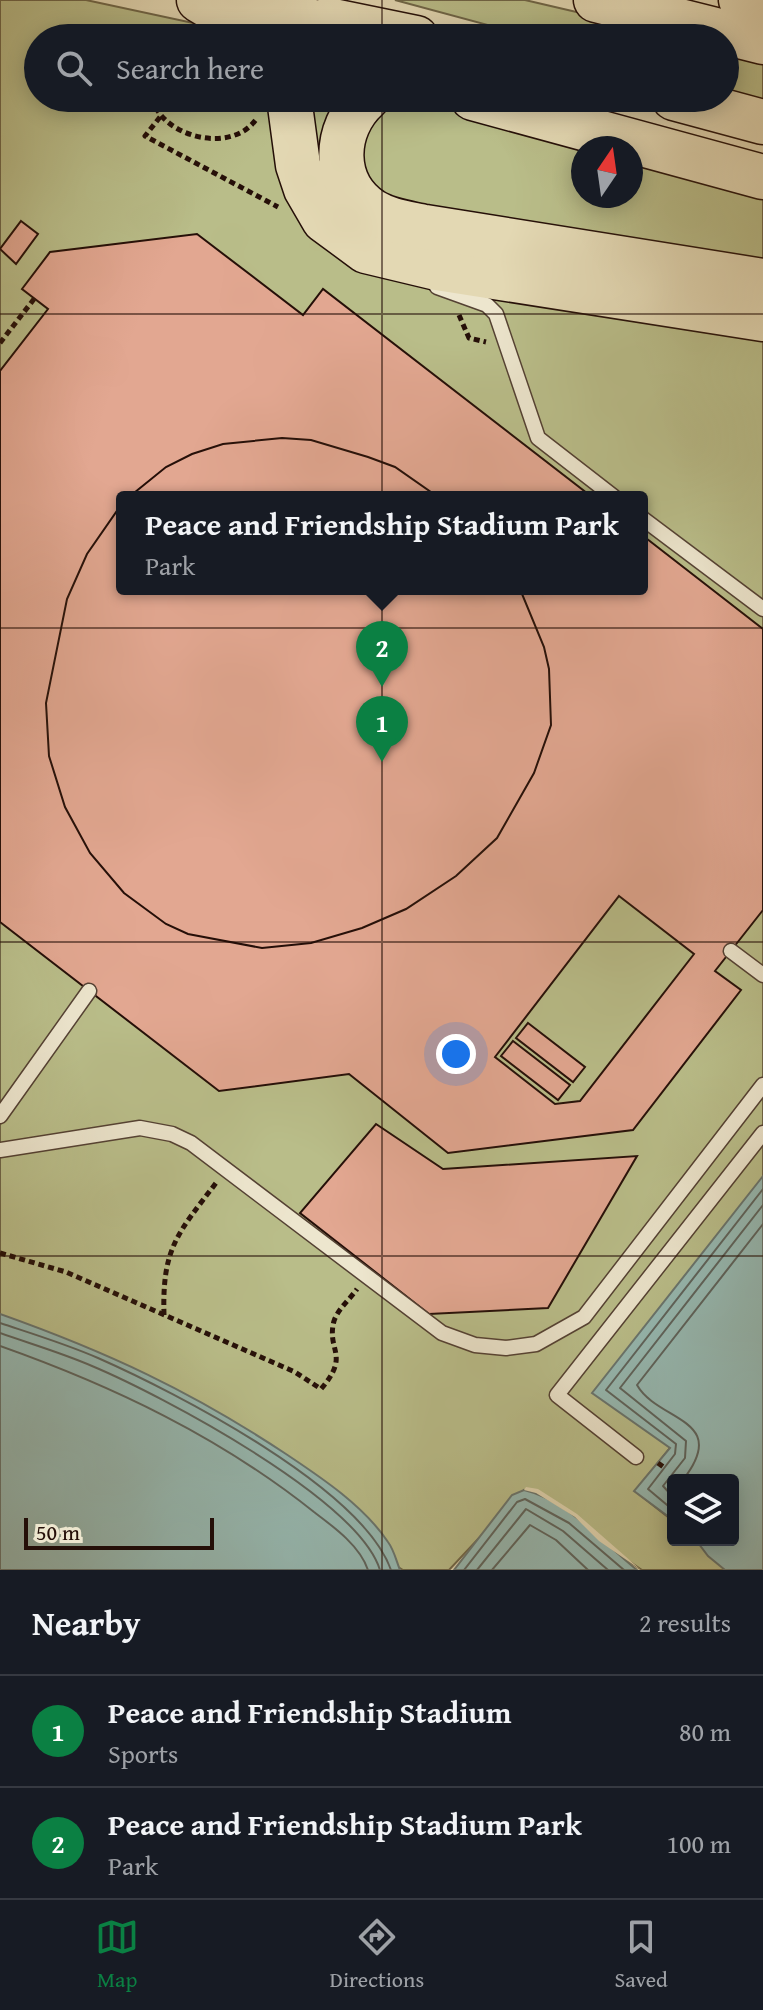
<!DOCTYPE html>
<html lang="en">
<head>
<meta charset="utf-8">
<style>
	:root { --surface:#171b24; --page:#242831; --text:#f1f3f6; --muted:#9ea1a6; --line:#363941; --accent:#0b8043 }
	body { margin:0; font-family:"Gentium Book Plus",serif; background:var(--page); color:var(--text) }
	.controls { position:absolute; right:24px; bottom:24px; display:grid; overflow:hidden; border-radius:8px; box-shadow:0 4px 20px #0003 }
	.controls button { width:72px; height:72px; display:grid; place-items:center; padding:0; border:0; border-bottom:2px solid var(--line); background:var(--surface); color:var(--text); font:40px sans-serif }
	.compass { position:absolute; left:571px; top:136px; width:72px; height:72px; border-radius:50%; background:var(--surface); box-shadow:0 4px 20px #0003; rotate:13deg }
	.scale { position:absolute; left:24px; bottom:20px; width:190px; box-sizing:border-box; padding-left:8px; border:4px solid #250f08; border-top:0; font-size:22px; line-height:28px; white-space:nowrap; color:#250f08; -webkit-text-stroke:6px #ede6ce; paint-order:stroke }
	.you { position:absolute; left:456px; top:1054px; width:28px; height:28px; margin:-20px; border:6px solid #fff; border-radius:50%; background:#1a73e8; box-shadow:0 0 0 12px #1a73e833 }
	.badge { display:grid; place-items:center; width:52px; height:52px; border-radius:50%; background:var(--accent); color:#fff; font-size:26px; font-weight:700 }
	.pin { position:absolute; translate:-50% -66px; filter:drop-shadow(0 2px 4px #0008) }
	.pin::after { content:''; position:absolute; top:42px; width:28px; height:24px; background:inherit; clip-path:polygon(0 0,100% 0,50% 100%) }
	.popup { position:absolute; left:116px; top:491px; width:532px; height:104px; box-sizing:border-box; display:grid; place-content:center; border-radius:8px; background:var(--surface); filter:drop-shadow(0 2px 6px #0005); font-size:26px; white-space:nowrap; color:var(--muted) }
	.popup b { font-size:30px; color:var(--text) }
	.popup::after { content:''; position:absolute; left:50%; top:100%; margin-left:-16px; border:16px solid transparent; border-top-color:var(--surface) }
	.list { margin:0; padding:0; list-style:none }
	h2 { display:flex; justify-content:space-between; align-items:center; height:104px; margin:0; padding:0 32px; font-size:34px }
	h2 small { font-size:26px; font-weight:400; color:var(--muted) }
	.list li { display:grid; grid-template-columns:52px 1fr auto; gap:24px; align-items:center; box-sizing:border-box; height:112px; padding:0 32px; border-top:2px solid var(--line) }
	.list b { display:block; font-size:30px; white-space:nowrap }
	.list p { margin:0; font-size:26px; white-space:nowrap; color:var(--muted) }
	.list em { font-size:26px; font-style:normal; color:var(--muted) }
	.icon { flex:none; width:44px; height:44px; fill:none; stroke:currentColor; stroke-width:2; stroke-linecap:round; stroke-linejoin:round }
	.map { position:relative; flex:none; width:763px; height:1570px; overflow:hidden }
	.search { position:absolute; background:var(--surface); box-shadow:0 4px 20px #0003; left:24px; right:24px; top:24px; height:88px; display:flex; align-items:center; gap:20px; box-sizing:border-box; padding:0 28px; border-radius:44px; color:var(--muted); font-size:30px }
	.sheet { height:328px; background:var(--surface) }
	nav { display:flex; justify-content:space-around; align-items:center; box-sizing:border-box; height:112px; border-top:2px solid var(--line); background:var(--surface); font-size:22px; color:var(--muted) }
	nav a { display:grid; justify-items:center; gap:4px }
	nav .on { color:var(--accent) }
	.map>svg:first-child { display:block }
</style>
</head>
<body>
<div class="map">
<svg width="763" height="1570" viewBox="0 0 763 1570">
	<rect width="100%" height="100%" fill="#e3d8b3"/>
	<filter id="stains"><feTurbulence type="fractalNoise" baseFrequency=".0025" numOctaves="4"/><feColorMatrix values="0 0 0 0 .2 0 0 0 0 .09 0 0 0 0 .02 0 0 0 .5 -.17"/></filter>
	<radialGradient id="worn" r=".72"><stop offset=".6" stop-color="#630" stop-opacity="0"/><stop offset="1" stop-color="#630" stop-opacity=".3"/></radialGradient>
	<g fill="#b9bd89" stroke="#6f6648" stroke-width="2" fill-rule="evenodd">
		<path d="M0,0H86L263,38H38V98H536L763,163V1179L670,1448L635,1491L673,1521V1540H697L735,1570H642L524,1490L449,1570H403L0,1318ZM583,148H631V196H583ZM122,497H642V589H122Z"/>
		<path d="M395,0H525L688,38H536Z"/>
		<path d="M725,47L763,56V104L725,93Z"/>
	</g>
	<g fill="#96b9b2" stroke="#69756e" stroke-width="2">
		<path d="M763,1176V1570H725L708,1556L696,1540H733V1480H673V1520L634,1491L670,1448L592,1393Z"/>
		<path d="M0,1314C107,1352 191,1391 286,1454C322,1478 364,1506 388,1542C394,1550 396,1560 400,1570H0Z"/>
		<path d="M524,1490C568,1500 603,1543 637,1570H454L512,1495Z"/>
	</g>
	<path fill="#e3d8b3" d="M526,1487L538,1489L577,1514L641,1570L599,1541L575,1517L536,1493L524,1490Z"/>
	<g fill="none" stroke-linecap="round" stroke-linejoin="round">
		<g stroke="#5e645d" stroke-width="2">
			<path d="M0,1323C33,1334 66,1344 98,1358C177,1393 362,1488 391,1570"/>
			<path d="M0,1333C31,1344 62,1353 92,1366C161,1395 358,1499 380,1570"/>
			<path d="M0,1346C113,1386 220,1437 314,1512C334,1527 360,1546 368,1570"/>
			<path d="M683,1480C731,1418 658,1422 637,1385L763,1224"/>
			<path d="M673,1497L663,1486L685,1458L686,1441L620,1388L763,1205"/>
			<path d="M673,1510L648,1489L675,1454L676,1444L606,1390L763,1189"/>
			<path d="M464,1570L517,1502L525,1499L569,1523L624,1570"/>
			<path d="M477,1570L526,1509L563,1531L608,1570"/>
			<path d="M492,1570L530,1525L556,1540L588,1570"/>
		</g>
	</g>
	<g fill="#e2a791" stroke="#250f08" stroke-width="2" fill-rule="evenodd">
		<path d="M21,221L38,234L16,264L0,249Z"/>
		<path d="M197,234L303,315L323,289L592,497H122V589H642V535L763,629V910L715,971L741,990L633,1130L448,1153L349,1074L219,1091L0,922V371L48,309L22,289L50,252ZM619,896L694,954L580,1101L555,1104L495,1057Z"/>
		<path d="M282,438L311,440L368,457L395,467L438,497H129L166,467L192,454L223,444Z"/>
		<path d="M121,505L122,589H520L544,647L549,669L551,725L534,773L497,838L456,876L406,909L362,928L311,943L262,948L188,934L166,924L124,893L90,853L65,807L49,756L46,703L67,599L87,554Z"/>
		<path d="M528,1023L585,1067L573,1082L516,1038Z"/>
		<path d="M513,1041L570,1085L558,1100L501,1056Z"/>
		<path d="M376,1124L443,1169L637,1156L548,1308L429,1314L300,1213Z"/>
	</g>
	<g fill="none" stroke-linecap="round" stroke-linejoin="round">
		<g stroke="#544133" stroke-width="17">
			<g id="service">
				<path d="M437,287L487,305L496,314L538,438L614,497"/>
				<path d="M642,518L763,609"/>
				<path d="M731,951L763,975"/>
				<path d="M0,1116L89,991"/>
				<path d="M0,1150L140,1128L172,1134L191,1143L442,1333L475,1345L506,1348L536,1344L584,1317L763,1085"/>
				<path d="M636,1457L557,1395L763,1133"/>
			</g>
		</g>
		<g stroke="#250f08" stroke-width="47">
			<g id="trunk">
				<path d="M199,0L263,38"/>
				<path d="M741,0L763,18"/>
				<path d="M328,20L416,38"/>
				<path d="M289,98L298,165L306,189L324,220L366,251L437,268L763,319"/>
				<path d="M674,98L763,122"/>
			</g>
		</g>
		<g stroke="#250f08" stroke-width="47">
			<g id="motorway">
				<path d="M596,0L763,42"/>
				<path d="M242,1L367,38"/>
				<path d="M367,98C333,129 331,184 372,211C388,221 407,223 425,227L763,281"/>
				<path d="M473,98L763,177"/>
			</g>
		</g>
		<g stroke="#250f08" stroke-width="5" stroke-dasharray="6 4" stroke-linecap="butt">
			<path d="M152,98C162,138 233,155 257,118"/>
			<path d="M160,117L145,136L278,207"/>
			<path d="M459,315L469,338L486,342"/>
			<path d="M0,343L34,299"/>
			<path d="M0,1253L66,1272L295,1372L321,1389C351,1354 326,1351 334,1321C338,1309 350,1299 357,1289"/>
			<path d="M164,1315C162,1249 177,1234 216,1183"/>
			<path d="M658,1463L666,1469"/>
		</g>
		<use href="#service" stroke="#ede6ce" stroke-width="14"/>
		<use href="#trunk" stroke="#e3d8b3" stroke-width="44"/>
		<use href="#motorway" stroke="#e3d8b3" stroke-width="44"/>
	</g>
	<path fill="none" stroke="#250f08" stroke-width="2" stroke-opacity="0.55" d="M382,0V38M382,98V1570M0,314H763M0,628H763M0,942H763M0,1256H763"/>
	<rect width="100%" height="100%" filter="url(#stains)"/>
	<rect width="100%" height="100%" fill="url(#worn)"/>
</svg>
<div class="controls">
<button><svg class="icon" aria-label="layers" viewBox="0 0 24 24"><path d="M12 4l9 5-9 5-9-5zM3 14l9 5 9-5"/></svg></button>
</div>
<svg class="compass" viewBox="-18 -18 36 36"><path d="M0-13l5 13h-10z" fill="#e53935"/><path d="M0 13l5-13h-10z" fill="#9ea1a6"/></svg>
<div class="scale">50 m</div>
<div class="you"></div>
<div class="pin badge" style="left:382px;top:762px">1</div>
<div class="pin badge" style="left:382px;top:687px">2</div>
<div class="popup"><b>Peace and Friendship Stadium Park</b>Park</div>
<div class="search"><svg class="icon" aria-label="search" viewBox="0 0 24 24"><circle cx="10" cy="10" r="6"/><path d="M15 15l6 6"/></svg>Search here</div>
</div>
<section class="sheet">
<h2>Nearby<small>2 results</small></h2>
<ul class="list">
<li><span class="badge">1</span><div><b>Peace and Friendship Stadium</b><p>Sports</p></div><em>80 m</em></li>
<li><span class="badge">2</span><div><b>Peace and Friendship Stadium Park</b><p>Park</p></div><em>100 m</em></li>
</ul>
</section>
<nav>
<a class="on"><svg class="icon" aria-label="map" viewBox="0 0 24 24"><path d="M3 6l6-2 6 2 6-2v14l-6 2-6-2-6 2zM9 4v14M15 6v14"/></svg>Map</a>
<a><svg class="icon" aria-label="directions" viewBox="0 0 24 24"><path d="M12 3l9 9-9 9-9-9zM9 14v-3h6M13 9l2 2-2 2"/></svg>Directions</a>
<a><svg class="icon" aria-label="saved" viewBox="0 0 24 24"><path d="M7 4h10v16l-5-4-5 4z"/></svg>Saved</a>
</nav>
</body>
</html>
